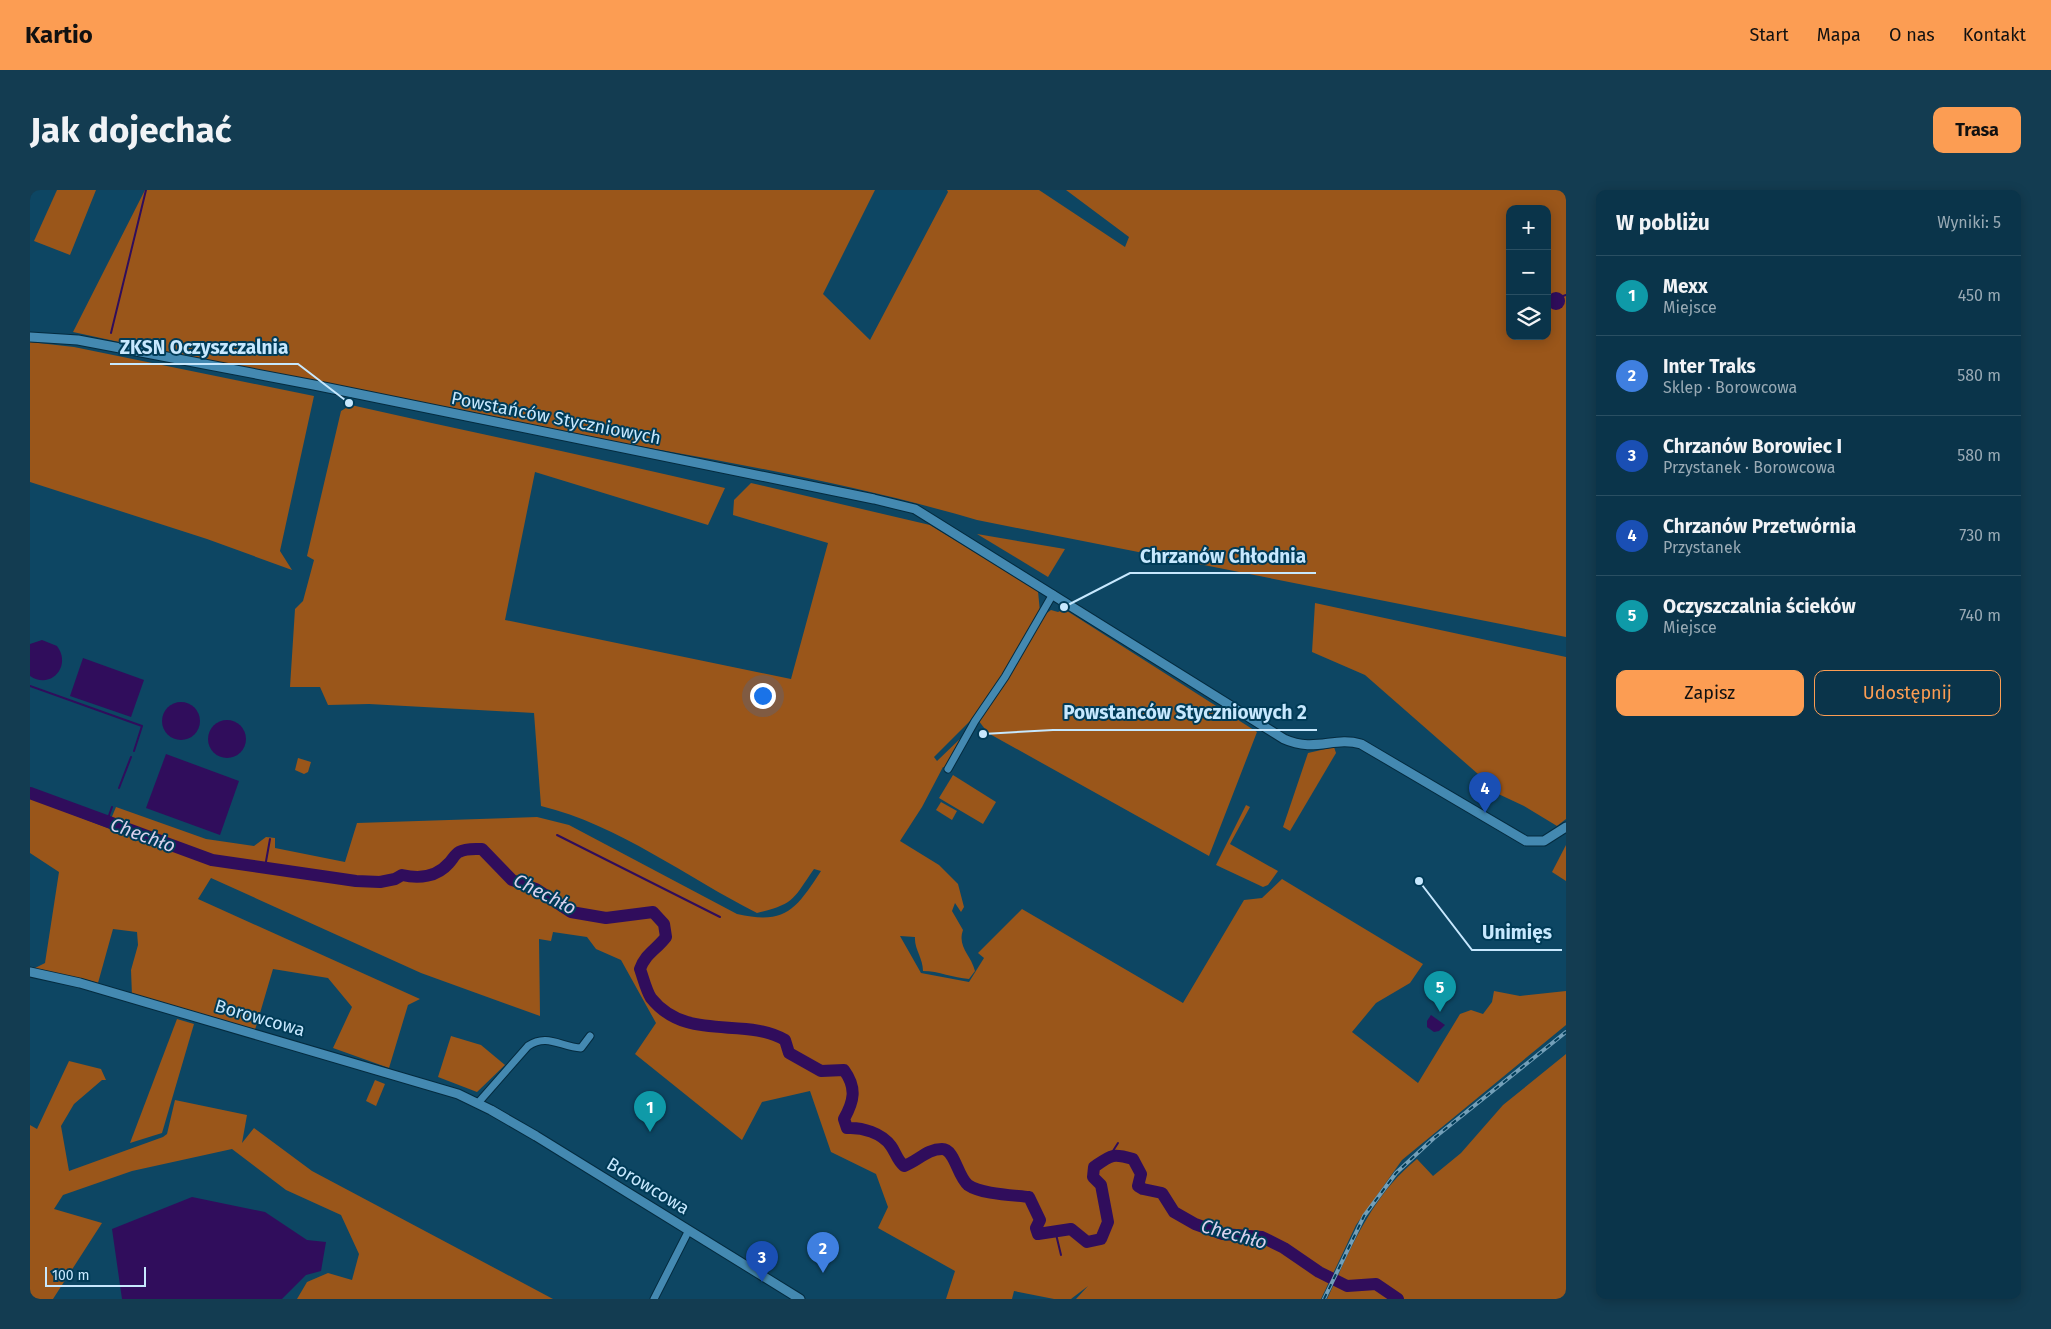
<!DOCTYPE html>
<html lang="pl">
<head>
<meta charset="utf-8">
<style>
	:root { --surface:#0a344a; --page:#133c51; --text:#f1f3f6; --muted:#99aab5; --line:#2a4f62; --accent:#fc9d53 }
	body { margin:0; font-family:"Fira Sans",sans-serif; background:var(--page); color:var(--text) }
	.controls { position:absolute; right:15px; top:15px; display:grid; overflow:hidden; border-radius:10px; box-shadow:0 2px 12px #0003 }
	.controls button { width:45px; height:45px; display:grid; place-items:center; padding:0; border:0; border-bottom:1px solid var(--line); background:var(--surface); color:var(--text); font:25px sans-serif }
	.scale { position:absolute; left:15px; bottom:12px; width:101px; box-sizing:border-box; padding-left:5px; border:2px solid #c7e8fe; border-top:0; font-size:14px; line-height:18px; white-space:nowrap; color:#c7e8fe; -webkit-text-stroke:4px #003b57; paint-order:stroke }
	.you { position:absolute; left:732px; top:505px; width:18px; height:18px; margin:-12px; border:4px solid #fff; border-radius:50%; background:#1a73e8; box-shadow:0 0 0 8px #1a73e833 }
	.badge { display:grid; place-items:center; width:32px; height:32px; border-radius:50%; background:var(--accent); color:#fff; font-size:16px; font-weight:700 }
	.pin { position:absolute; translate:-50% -41px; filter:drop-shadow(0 1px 2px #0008) }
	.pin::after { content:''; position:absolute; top:26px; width:18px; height:15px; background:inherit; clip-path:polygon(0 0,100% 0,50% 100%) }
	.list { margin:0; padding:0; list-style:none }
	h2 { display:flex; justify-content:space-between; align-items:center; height:65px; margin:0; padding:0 20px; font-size:21px }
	h2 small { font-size:16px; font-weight:400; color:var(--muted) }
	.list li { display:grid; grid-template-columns:32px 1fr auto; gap:15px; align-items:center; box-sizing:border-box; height:80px; padding:0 20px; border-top:1px solid var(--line) }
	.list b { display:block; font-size:19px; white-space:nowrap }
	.list p { margin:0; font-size:16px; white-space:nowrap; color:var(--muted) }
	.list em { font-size:16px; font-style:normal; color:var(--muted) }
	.actions { display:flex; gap:10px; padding:15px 20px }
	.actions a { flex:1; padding:11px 0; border:1px solid var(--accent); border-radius:10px; text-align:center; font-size:18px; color:var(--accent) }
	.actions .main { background:var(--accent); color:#111 }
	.icon { flex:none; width:28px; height:28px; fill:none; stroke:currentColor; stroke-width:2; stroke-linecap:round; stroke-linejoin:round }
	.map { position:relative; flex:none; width:1536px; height:1109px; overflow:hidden; border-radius:10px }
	header { display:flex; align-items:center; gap:30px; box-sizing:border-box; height:70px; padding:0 25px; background:var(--accent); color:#111 }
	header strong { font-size:24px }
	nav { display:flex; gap:28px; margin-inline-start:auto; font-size:18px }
	.intro { display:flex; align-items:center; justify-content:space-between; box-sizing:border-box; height:120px; padding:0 30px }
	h1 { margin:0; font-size:35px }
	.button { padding:12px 22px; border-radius:10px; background:var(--accent); color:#111; font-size:18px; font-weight:700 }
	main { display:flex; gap:30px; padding:0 30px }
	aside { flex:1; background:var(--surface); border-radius:10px; box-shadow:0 2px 12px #0003 }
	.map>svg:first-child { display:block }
</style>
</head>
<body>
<header>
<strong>Kartio</strong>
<nav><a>Start</a><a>Mapa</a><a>O nas</a><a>Kontakt</a></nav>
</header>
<div class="intro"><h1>Jak dojechać</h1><a class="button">Trasa</a></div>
<main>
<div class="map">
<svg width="1536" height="1109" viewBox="0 0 1536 1109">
	<rect width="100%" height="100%" fill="#0d4663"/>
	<g fill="#9a561a" fill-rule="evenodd">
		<path d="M27,0H66L40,65L4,51Z"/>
		<path d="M115,0H845L793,104L840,150L918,2L917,0H1009L1095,57L1099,47L1036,0H1536V447L947,330C810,290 670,267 530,242C454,228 379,211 304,196L290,191L223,181L43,142ZM1480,19H1517V146H1480Z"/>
		<path d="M0,152L44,157L284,206L250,361L262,380L177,349L0,292Z"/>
		<path d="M321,215C446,243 570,269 695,298L678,335L505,282L475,430L761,489L798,353L703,325L704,310L721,293L900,335L1008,401L1010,422L1014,425L1021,420L1028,422L1034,419L1227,542L1179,666L958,543L945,526L904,567L907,571L933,546L916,578L913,577L892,617L870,651L909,675L928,694L934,717L931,722L925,713L922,721L933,740C927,757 941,765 945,781L939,789C923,788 909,781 893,781C893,768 884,759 885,747L870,746L891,783L939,792L954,768L948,763L992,719L1153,813L1214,710L1232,708L1252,689L1393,774L1380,793L1346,813L1322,842L1388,893L1430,824L1441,820L1453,824L1462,812L1464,801L1490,806L1536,801V835L1372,970L1326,1035L1291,1109H1046L1058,1096L1041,1109H1024L984,1101L982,1109H916L925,1081L848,1038L858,1017L846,984L801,962L780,901L732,912L712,950L605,864L626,833L591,770L566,759L557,747L523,742L521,751L509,749L510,826L391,783L181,688L168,709L390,809L378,815L359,878L303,858L322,817L298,788L243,779L225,840L102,806L101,780L108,755L107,742L83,739L68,793C46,786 26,784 3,779L15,773L29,682L0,663V608C71,635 144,667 220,679L221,671L182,667L81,629L86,617L176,649L224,656L236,647L245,648V658L315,672L327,633L507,627L539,635L707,724C756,735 766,719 791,681L784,679C763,709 765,714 727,723C656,687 589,635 511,616L504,523L339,514L298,515L290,497H260L265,419L273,411L284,370L277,366L311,221Z"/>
		<path d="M947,344L1035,359L1018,387Z"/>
		<path d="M1285,413L1536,467V629L1527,636L1494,616L1447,594L1448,584L1335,485L1282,462Z"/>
		<path d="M1304,557L1306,563L1260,641L1253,637L1278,563Z"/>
		<path d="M268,568L281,572L278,582L274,584L265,580Z"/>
		<path d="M923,585L966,612L953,634L909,608Z"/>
		<path d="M911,612L927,621L922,630L906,620Z"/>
		<path d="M1216,615L1220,617L1200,654L1248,681L1238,695L1233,697L1186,675Z"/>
		<path d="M1536,655V691L1522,682Z"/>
		<path d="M147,829L164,834L132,943L100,953Z"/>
		<path d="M421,846L451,855L475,875L447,902L408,887Z"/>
		<path d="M1536,864V1109H1374L1344,1097L1370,1109H1297C1321,1058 1342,1005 1387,969L1403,986L1431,963L1473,915Z"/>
		<path d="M39,871L71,879L76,890H72L44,914L31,936L39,981L133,947L137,944L145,910L217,925L212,953L224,938L282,981L523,1109H267L277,1092L298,1083L322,1090L329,1064L311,1025L256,1000L202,959L102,981L33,1005L24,1019L72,1033L23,1109H0V935L7,939Z"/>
		<path d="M345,890L355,894L346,916L336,911Z"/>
	</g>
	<g fill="#300d5c">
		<circle cx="1526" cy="111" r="9"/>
		<path d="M12,450L27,456C42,476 21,500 0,486V454Z"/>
		<path d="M53,468L114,490L101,527L40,506Z"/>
		<circle cx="151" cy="531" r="19"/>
		<circle cx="197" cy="549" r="19"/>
		<path d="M136,564L209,591L190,645L116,618Z"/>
		<path d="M1401,825L1415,835L1409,841L1404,842L1397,837V831Z"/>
		<path d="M162,1007L235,1022L277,1050L296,1052L291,1081L276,1085L252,1109H92L82,1039Z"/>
	</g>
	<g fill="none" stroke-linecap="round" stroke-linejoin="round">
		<g stroke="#300d5c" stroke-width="2">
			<path d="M1533,106L1536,105"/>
			<path d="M81,143L116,0"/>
			<path d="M0,496L112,536L104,561"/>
			<path d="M89,598L101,567"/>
			<path d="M77,631L82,617"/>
			<path d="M527,645L690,727"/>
			<path d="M235,677L240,649"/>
			<path d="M1081,964L1088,953"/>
			<path d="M1025,1040L1031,1065"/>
			<path d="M1348,1096L1350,1092"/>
		</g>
		<path stroke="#300d5c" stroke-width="12" d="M0,603L182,670L326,691L350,692L365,689L372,685C389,689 407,687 419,673C422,670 425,664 429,662C436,658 444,659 452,659L482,690L506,699L541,722L576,728L623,722L634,734L636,747C626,760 616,763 610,779C613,787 616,800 621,808C657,853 714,826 755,850L759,863L791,881L814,880C827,898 824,911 814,929L817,938C832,937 852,943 861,956C866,963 867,970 874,976C888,971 897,959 912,959C925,959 927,986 938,995C951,1004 982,1005 999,1007L1010,1030L1006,1038L1008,1044L1041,1039L1057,1052L1071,1049L1078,1032L1071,995L1063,987L1064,977C1081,965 1082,963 1103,969L1111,984L1108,996L1113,999L1132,1003L1144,1022L1165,1034L1193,1044L1232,1047L1254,1058L1289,1082L1317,1096L1346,1094L1368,1109"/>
		<g stroke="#042b3f" stroke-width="9">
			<g id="minor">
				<path d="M918,579L945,531L975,487L1023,404"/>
				<path d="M448,913L498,856C517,843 531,857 551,858L560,846"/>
				<path d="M624,1109L659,1040"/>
			</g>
		</g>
		<g stroke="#042b3f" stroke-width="11">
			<g id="tertiary">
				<path d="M0,147L48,150L284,195L844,309L885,319L1254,549C1285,563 1304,546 1331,554L1496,651H1514L1536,637"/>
				<path d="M0,782L50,793L428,904L461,920L506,946L770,1109"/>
			</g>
		</g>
		<use href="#minor" stroke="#4489b1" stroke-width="7"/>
		<use href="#tertiary" stroke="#4489b1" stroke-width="9"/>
		<g stroke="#739fb8" stroke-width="4">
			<path id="rail" d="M1294,1109L1334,1026L1366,983L1404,948L1536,842"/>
		</g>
		<use href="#rail" stroke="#003b57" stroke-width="2" stroke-dasharray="5.5" stroke-linecap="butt"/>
	</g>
	<g text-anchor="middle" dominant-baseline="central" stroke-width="4" stroke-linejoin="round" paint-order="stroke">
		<g font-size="18" fill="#c7e8fe" stroke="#003b57">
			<text transform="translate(526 228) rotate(11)">Powstańców Styczniowych</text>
			<text transform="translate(230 828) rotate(16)">Borowcowa</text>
			<text transform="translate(618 996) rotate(31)">Borowcowa</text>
		</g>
		<g font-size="19" font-style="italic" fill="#d8d1ed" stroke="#003b57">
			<text transform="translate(113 645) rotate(20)">Chechło</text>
			<text transform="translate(515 704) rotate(27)">Chechło</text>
			<text transform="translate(1204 1044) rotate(15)">Chechło</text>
		</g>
	</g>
	<path fill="none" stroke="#c7e8fe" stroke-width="2" d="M319 213L268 174H80M1034 417L1100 383H1286M953 544L1023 540H1287M1389 691L1442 760H1532"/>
	<g fill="#c7e8fe" stroke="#003b57" stroke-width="2">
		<circle cx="319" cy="213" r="5"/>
		<circle cx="1034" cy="417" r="5"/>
		<circle cx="953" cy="544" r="5"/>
		<circle cx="1389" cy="691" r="5"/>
	</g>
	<g font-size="19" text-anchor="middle" font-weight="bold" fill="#c7e8fe" stroke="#003b57" stroke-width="4" stroke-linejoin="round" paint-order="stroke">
		<text x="174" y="164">ZKSN Oczyszczalnia</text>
		<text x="1193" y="373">Chrzanów Chłodnia</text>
		<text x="1155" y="529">Powstanców Styczniowych 2</text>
		<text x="1487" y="749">Unimięs</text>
	</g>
</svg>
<div class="controls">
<button>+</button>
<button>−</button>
<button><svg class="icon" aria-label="layers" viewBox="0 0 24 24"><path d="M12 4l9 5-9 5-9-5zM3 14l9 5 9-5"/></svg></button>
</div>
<div class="scale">100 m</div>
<div class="you"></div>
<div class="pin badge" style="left:620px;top:942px;background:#0f9aa8">1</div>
<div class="pin badge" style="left:793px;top:1083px;background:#3f7fe0">2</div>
<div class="pin badge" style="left:732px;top:1092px;background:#1a4fb4">3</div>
<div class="pin badge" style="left:1455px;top:623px;background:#1a4fb4">4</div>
<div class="pin badge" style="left:1410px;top:822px;background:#0f9aa8">5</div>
</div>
<aside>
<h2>W pobliżu<small>Wyniki: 5</small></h2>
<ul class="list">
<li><span class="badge" style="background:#0f9aa8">1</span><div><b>Mexx</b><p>Miejsce</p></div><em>450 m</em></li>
<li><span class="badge" style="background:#3f7fe0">2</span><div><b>Inter Traks</b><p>Sklep · Borowcowa</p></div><em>580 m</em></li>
<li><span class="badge" style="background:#1a4fb4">3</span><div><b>Chrzanów Borowiec I</b><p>Przystanek · Borowcowa</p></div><em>580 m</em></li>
<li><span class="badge" style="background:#1a4fb4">4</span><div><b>Chrzanów Przetwórnia</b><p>Przystanek</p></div><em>730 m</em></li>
<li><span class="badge" style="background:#0f9aa8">5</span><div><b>Oczyszczalnia ścieków</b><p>Miejsce</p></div><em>740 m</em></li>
</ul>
<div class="actions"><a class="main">Zapisz</a><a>Udostępnij</a></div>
</aside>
</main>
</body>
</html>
